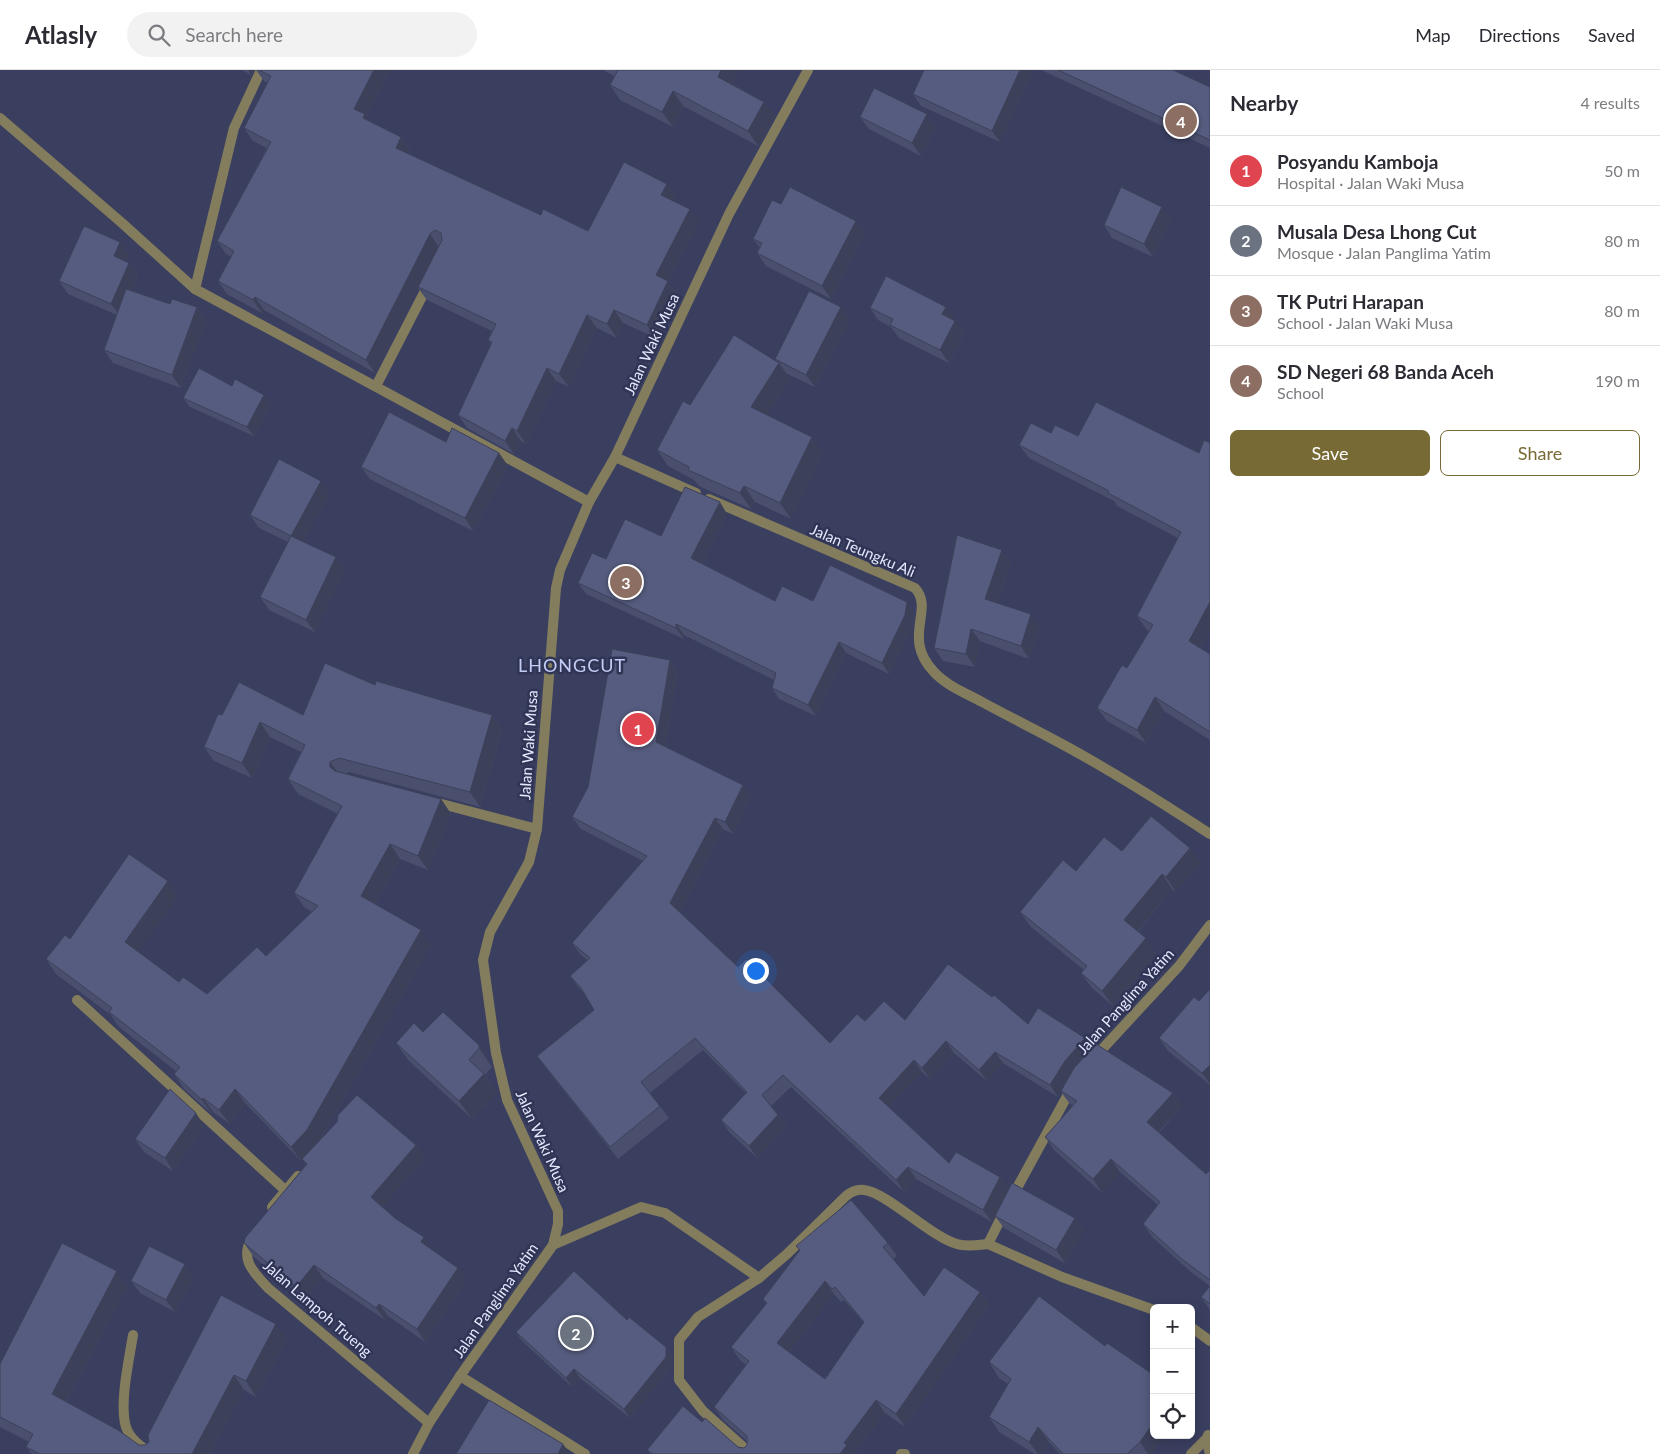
<!DOCTYPE html>
<html lang="en">
<head>
<meta charset="utf-8">
<style>
	:root { --surface:#fff; --page:#f2f2f3; --text:#2b2b33; --muted:#7c7c81; --line:#e1e1e2; --accent:#776a34 }
	body { margin:0; font-family:Lato,sans-serif; background:var(--page); color:var(--text) }
	.controls { position:absolute; right:15px; bottom:15px; display:grid; overflow:hidden; border-radius:8px; box-shadow:0 2px 12px #0003 }
	.controls button { width:45px; height:45px; display:grid; place-items:center; padding:0; border:0; border-bottom:1px solid var(--line); background:var(--surface); color:var(--text); font:25px sans-serif }
	.you { position:absolute; left:755px; top:900px; width:18px; height:18px; margin:-12px; border:4px solid #fff; border-radius:50%; background:#1a73e8; box-shadow:0 0 0 8px #1a73e833 }
	.badge { display:grid; place-items:center; width:32px; height:32px; border-radius:50%; background:var(--accent); color:#fff; font-size:16px; font-weight:700 }
	.pin { position:absolute; translate:-50% -50%; border:2px solid #fff; box-shadow:0 1px 5px #0006 }
	.list { margin:0; padding:0; list-style:none }
	h2 { display:flex; justify-content:space-between; align-items:center; height:65px; margin:0; padding:0 20px; font-size:21px }
	h2 small { font-size:16px; font-weight:400; color:var(--muted) }
	.list li { display:grid; grid-template-columns:32px 1fr auto; gap:15px; align-items:center; box-sizing:border-box; height:70px; padding:0 20px; border-top:1px solid var(--line) }
	.list b { display:block; font-size:19px; white-space:nowrap }
	.list p { margin:0; font-size:16px; white-space:nowrap; color:var(--muted) }
	.list em { font-size:16px; font-style:normal; color:var(--muted) }
	.actions { display:flex; gap:10px; padding:15px 20px }
	.actions a { flex:1; padding:11px 0; border:1px solid var(--accent); border-radius:8px; text-align:center; font-size:18px; color:var(--accent) }
	.actions .main { background:var(--accent); color:#fff }
	.icon { flex:none; width:28px; height:28px; fill:none; stroke:currentColor; stroke-width:2; stroke-linecap:round; stroke-linejoin:round }
	.map { position:relative; flex:none; width:1210px; height:1384px; overflow:hidden }
	header { display:flex; align-items:center; gap:30px; box-sizing:border-box; height:70px; padding:0 25px; background:var(--surface); border-bottom:1px solid var(--line) }
	header strong { font-size:24px }
	nav { display:flex; gap:28px; margin-inline-start:auto; font-size:18px }
	.search { width:350px; height:45px; background:var(--page); display:flex; align-items:center; gap:12px; box-sizing:border-box; padding:0 18px; border-radius:28px; color:var(--muted); font-size:19px }
	main { display:flex }
	aside { flex:1; background:var(--surface) }
	.map>svg:first-child { display:block }
</style>
</head>
<body>
<header>
<strong>Atlasly</strong>
<div class="search"><svg class="icon" aria-label="search" viewBox="0 0 24 24"><circle cx="10" cy="10" r="6"/><path d="M15 15l6 6"/></svg>Search here</div>
<nav><a>Map</a><a>Directions</a><a>Saved</a></nav>
</header>
<main>
<div class="map">
<svg width="1210" height="1384" viewBox="0 0 1210 1384">
	<rect width="100%" height="100%" fill="#3a3f60"/>
	<g fill="none" stroke-linecap="round" stroke-linejoin="round">
		<g stroke="#847d5d" stroke-width="10">
			<path d="M261,0L234,58L195,219L589,432"/>
			<path d="M0,48L122,153L195,219"/>
			<path d="M376,316L429,213"/>
			<path d="M615,387L696,423"/>
			<path d="M709,429L915,518C935,540 901,567 934,602C947,616 966,623 982,632C1008,646 1034,659 1060,673C1112,701 1161,732 1210,764"/>
			<path d="M434,732L537,759"/>
			<path d="M77,930L285,1120"/>
			<path d="M1094,988L1179,896L1210,855"/>
			<path d="M1012,1127L1072,1017"/>
			<path d="M272,1137L298,1106"/>
			<path d="M253,1166C239,1188 252,1201 268,1218L429,1353"/>
			<path d="M988,1174L1005,1140"/>
			<path d="M988,1174L1062,1207L1154,1240"/>
			<path d="M553,1175L558,1154V1141L507,1030L496,983L483,890L490,862L529,792L537,759L556,518L560,500L589,432L615,387L729,144L808,0"/>
			<path d="M1191,1257L1210,1271"/>
			<path d="M133,1265C129,1290 119,1334 126,1357C130,1370 142,1378 153,1384"/>
			<path d="M460,1306L585,1384"/>
			<path d="M1208,1365L1207,1373L1210,1384"/>
			<path d="M413,1384L429,1353L460,1306L553,1175L641,1137L665,1143L759,1208L787,1184L846,1126C851,1122 857,1119 864,1120C886,1122 931,1167 957,1174C967,1177 978,1175 988,1174"/>
			<path d="M751,1384L703,1341L679,1310V1270L698,1247L759,1208"/>
			<path d="M901,1384H905"/>
			<path d="M1191,1384L1208,1367"/>
		</g>
	</g>
	<g fill="#4a4f6d" fill-rule="evenodd">
		<path d="M242,0H254L251,5Z"/>
		<path d="M256,0H390L366,46L369,51L401,67L410,80L409,84L541,145L588,161L667,114L676,127L674,131L699,152L668,212L677,224L656,268L623,253L617,268L597,258L569,317L556,311L526,374L521,371L514,384L467,358L458,345L491,274L488,270L492,261L427,230L418,218L375,303L264,240L262,243L227,224L218,211L231,187L226,184L217,171L267,78L253,71L244,58L268,13L264,11Z"/>
		<path d="M603,0H739L732,14L764,32L775,46L758,76L683,36L673,57L620,30L610,15L614,6Z"/>
		<path d="M1033,0L1000,72L921,36L913,24Z"/>
		<path d="M1041,0H1173L1210,17V78Z"/>
		<path d="M860,47L936,57L921,86L869,59Z"/>
		<path d="M781,134L856,151L865,163L831,229L766,196L757,183L760,178L753,169Z"/>
		<path d="M1171,149L1153,187L1112,168L1104,155Z"/>
		<path d="M129,185L126,192L129,193L138,206L131,220L170,234L197,237L206,250L181,318L113,293L104,280L117,245L68,224L59,211Z"/>
		<path d="M870,238L955,249L954,250L964,263L949,293L899,268L891,257L878,250Z"/>
		<path d="M850,250L815,317L785,303L790,309L767,345L823,383L791,449L755,432L751,439L699,416L694,410L668,396L657,380L776,292L775,289Z"/>
		<path d="M232,316L271,334L254,366L190,337L183,328Z"/>
		<path d="M1051,363L1199,383L1210,562L1201,579L1210,584V670L1164,641L1146,673L1107,651L1097,638L1127,598L1149,561L1146,559L1137,546L1178,468L1117,436L1114,431L1029,388L1019,375Z"/>
		<path d="M499,383L508,396L473,461L370,409L361,397Z"/>
		<path d="M330,423L303,472L345,500L315,562L269,540L260,527L288,472L259,458L250,445Z"/>
		<path d="M727,444L702,493L775,531L907,532L914,543L913,556L889,604L846,583L816,646L779,629L772,618L774,610L684,565V569L586,524L578,513L606,489L661,466Z"/>
		<path d="M1011,493L997,533L1040,557L1029,589L980,571L975,597L943,591L934,578Z"/>
		<path d="M670,590L678,602L665,677L743,715L751,727L733,764L723,759L680,842L738,897L830,973L865,951L905,950L1028,954L1085,968L1092,978L1173,1023L1182,1036L1159,1063L1206,1104L1210,1100V1216L1192,1203L1152,1167L1143,1154L1158,1135L1120,1102L1102,1123L1054,1080L1045,1067L1073,1036L1070,1034L1061,1022L1058,1027L1003,993L987,1011L954,983L930,1009L922,1002L889,1037L949,1093L1000,1107L1009,1119L992,1152L916,1109L904,1122L791,1017L771,1036L787,1056L757,1088L729,1062L721,1050L746,1023L703,980L650,1023L669,1048L618,1089L545,997L537,986L594,940L586,925L578,917L570,906L587,890L580,884L572,873L643,791L581,759L572,747Z"/>
		<path d="M375,615L492,645L502,660L480,737L349,702L346,704L441,729L451,744L428,800L400,789L375,834L431,875L320,1070L416,1075L425,1088L382,1137L467,1210L425,1272L388,1246L385,1250L323,1208L304,1230L253,1186L244,1173L306,1094L303,1090L301,1091L245,1033L230,1054L213,1042L212,1044L184,1019L174,1004L176,1001L119,957L111,945L56,904L46,889L70,869L178,826L138,882L179,912L207,924L266,886L312,842L304,837L294,823L338,744L298,724L288,709L301,682L270,667L252,708L214,691L204,677L222,645H303Z"/>
		<path d="M1122,781L1201,793L1176,822L1172,819L1138,862L1146,868L1156,884L1113,936L1092,918L1081,903L1084,900L1031,857L1020,842L1076,801Z"/>
		<path d="M1210,919V1015L1168,981L1159,968L1199,931Z"/>
		<path d="M423,962L479,975L491,994L492,997L485,1005L497,1022L472,1049L409,991L396,973Z"/>
		<path d="M204,1056L173,1101L144,1082L135,1069Z"/>
		<path d="M995,1146L1075,1148L1084,1160L1065,1193L1004,1158Z"/>
		<path d="M888,1173L897,1186L893,1189L924,1226L980,1222L989,1235L905,1357L885,1343L854,1384H650L647,1380L702,1352L738,1377L744,1378L747,1375V1371L723,1350L714,1337L746,1295L740,1290L731,1277L766,1234L763,1229L800,1181L796,1176ZM834,1224L841,1232L844,1230L864,1253L825,1309L789,1282Z"/>
		<path d="M194,1207L175,1242L140,1223L131,1211Z"/>
		<path d="M1210,1216V1240L1201,1227Z"/>
		<path d="M127,1217L66,1332L139,1375H145L149,1372L148,1365L287,1269L256,1327L244,1320L210,1384H32L26,1377L29,1372L0,1357V1294Z"/>
		<path d="M627,1250L666,1277L672,1286V1296L630,1348L580,1308L572,1317L522,1271L516,1262Z"/>
		<path d="M989,1292L1154,1365H1165L1152,1384H1060L1049,1372L1042,1384H1035L999,1362L989,1347L1008,1314L999,1308Z"/>
	</g>
	<g fill="#3c4059">
		<path d="M248,0H254L251,5Z"/>
		<path d="M374,0H390L366,46L374,57L354,39Z"/>
		<path d="M721,0H739L728,22L718,7Z"/>
		<path d="M1020,0H1033L1000,72L992,61Z"/>
		<path d="M673,21L683,36L673,57L662,42Z"/>
		<path d="M764,32L775,46L758,76L748,61Z"/>
		<path d="M927,44L936,57L921,86L912,73Z"/>
		<path d="M401,67L410,80L405,91L396,78Z"/>
		<path d="M667,114L676,127L671,138L661,125Z"/>
		<path d="M1162,137L1171,149L1153,187L1144,174Z"/>
		<path d="M690,139L699,152L668,212L677,224L656,268L647,255L656,205Z"/>
		<path d="M856,151L865,163L831,229L822,216Z"/>
		<path d="M430,164L439,177L375,303L366,290Z"/>
		<path d="M120,172L129,185L123,199L114,186Z"/>
		<path d="M129,193L138,206L120,246L111,234Z"/>
		<path d="M255,227L264,240L262,243L253,230Z"/>
		<path d="M197,237L206,250L181,318L172,305Z"/>
		<path d="M841,237L850,250L815,317L806,305Z"/>
		<path d="M946,237L955,249L951,257L942,244Z"/>
		<path d="M614,240L623,253L617,268L607,254Z"/>
		<path d="M587,245L597,258L569,317L559,304Z"/>
		<path d="M955,251L964,263L949,293L940,280Z"/>
		<path d="M779,293L790,309L762,353L751,337Z"/>
		<path d="M547,298L556,311L526,374L517,361Z"/>
		<path d="M264,325L271,334L254,366L247,357Z"/>
		<path d="M512,358L521,371L514,384L505,371Z"/>
		<path d="M812,367L823,383L791,449L780,433Z"/>
		<path d="M499,383L508,396L473,461L465,448Z"/>
		<path d="M321,411L330,423L300,478L291,466Z"/>
		<path d="M744,416L755,432L751,439L740,423Z"/>
		<path d="M720,432L727,444L699,499L691,488Z"/>
		<path d="M1002,480L1011,493L994,541L985,529Z"/>
		<path d="M336,487L345,500L315,562L306,550Z"/>
		<path d="M907,532L914,543L913,556L889,604L882,593Z"/>
		<path d="M1210,532V562L1198,584L1189,571Z"/>
		<path d="M1031,544L1040,557L1029,589L1021,576Z"/>
		<path d="M676,554L684,565V569L676,558Z"/>
		<path d="M971,559L980,571L975,597L966,584Z"/>
		<path d="M839,572L846,583L816,646L808,635Z"/>
		<path d="M670,590L678,602L664,684L656,672Z"/>
		<path d="M1155,627L1164,641L1146,673L1137,660Z"/>
		<path d="M492,645L502,660L480,737L470,722Z"/>
		<path d="M260,652L270,667L252,708L242,693Z"/>
		<path d="M330,692L341,707L330,697Z"/>
		<path d="M743,715L751,727L733,764L725,752Z"/>
		<path d="M441,729L451,744L428,800L418,786Z"/>
		<path d="M715,748L723,759L679,844L670,833Z"/>
		<path d="M390,774L400,789L371,841L361,826Z"/>
		<path d="M1190,778L1201,793L1176,822L1166,807Z"/>
		<path d="M1162,804L1172,819L1134,866L1124,850Z"/>
		<path d="M168,811L178,826L135,887L125,872Z"/>
		<path d="M421,860L431,875L317,1075L301,1091L291,1077Z"/>
		<path d="M1146,868L1156,884L1113,936L1102,921Z"/>
		<path d="M1085,968L1093,980L1073,1003L1058,1027L1050,1015L1065,991Z"/>
		<path d="M946,971L954,983L930,1009L922,998Z"/>
		<path d="M479,975L491,994L492,997L479,978Z"/>
		<path d="M995,982L1003,993L987,1011L979,1000Z"/>
		<path d="M914,990L922,1002L887,1039L879,1028Z"/>
		<path d="M1210,995V1014L1202,1003Z"/>
		<path d="M484,1004L497,1022L472,1049L459,1031Z"/>
		<path d="M235,1019L245,1033L230,1054L219,1040Z"/>
		<path d="M1173,1023L1182,1036L1156,1065L1147,1052Z"/>
		<path d="M203,1028L213,1042L212,1044L202,1030Z"/>
		<path d="M196,1043L204,1056L173,1101L165,1088Z"/>
		<path d="M778,1045L787,1056L757,1088L749,1076Z"/>
		<path d="M416,1075L425,1088L380,1140L371,1127Z"/>
		<path d="M1111,1089L1120,1102L1102,1123L1093,1109Z"/>
		<path d="M908,1097L916,1109L904,1122L896,1110Z"/>
		<path d="M1000,1107L1009,1119L992,1152L983,1140Z"/>
		<path d="M1075,1148L1084,1160L1065,1193L1056,1180Z"/>
		<path d="M424,1167L433,1180L421,1172Z"/>
		<path d="M185,1194L194,1207L175,1242L166,1230Z"/>
		<path d="M314,1195L323,1208L304,1230L296,1217Z"/>
		<path d="M458,1198L467,1210L425,1272L417,1259Z"/>
		<path d="M117,1201L127,1217L62,1339L52,1324Z"/>
		<path d="M825,1211L834,1224L786,1286L777,1273Z"/>
		<path d="M980,1222L989,1235L905,1357L896,1344Z"/>
		<path d="M379,1234L388,1246L385,1250L376,1238Z"/>
		<path d="M276,1254L287,1269L256,1327L246,1311Z"/>
		<path d="M666,1277L672,1286V1296L630,1348L624,1339Z"/>
		<path d="M574,1299L580,1308L572,1317L566,1308Z"/>
		<path d="M234,1305L244,1320L210,1384H192Z"/>
		<path d="M876,1330L885,1343L854,1384H840L844,1373Z"/>
		<path d="M1154,1352V1365H1165L1152,1384H1148L1140,1372Z"/>
		<path d="M1038,1357L1049,1372L1042,1384H1038L1029,1372Z"/>
		<path d="M563,1374L570,1384H558Z"/>
	</g>
	<g fill="#565c7f" stroke="#3c4059" fill-rule="evenodd">
		<path d="M259,0H374L354,39L365,44L363,48L401,67L396,78L541,145L543,139L588,161L624,92L667,114L661,125L690,139L656,205L668,211L647,255L614,240L607,254L587,245L559,304L547,298L517,361L512,358L505,371L458,345L492,272L488,270L496,254L418,217L442,170L441,163L435,160L430,164L366,290L255,227L253,230L218,211L234,181L217,171L271,72L244,58L271,6Z"/>
		<path d="M618,0H721L718,7L764,32L748,61L673,21L662,42L610,15Z"/>
		<path d="M924,0H1020L992,61L913,24Z"/>
		<path d="M1058,0H1173L1210,17V70Z"/>
		<path d="M874,18L927,44L912,73L860,47Z"/>
		<path d="M790,117L856,151L822,216L757,183L762,173L753,169L772,130L781,134Z"/>
		<path d="M1121,117L1162,137L1144,174L1104,155Z"/>
		<path d="M84,156L120,172L114,186L129,193L111,234L59,211Z"/>
		<path d="M886,206L946,237L942,244L955,251L940,280L890,255L893,249L870,238Z"/>
		<path d="M126,219L170,234L172,229L197,237L172,305L104,280Z"/>
		<path d="M809,221L841,237L806,305L775,289Z"/>
		<path d="M734,265L779,293L751,337L812,367L780,433L744,416L740,423L688,400L689,397L657,380L683,331L690,335Z"/>
		<path d="M199,298L232,316L235,309L264,325L247,357L183,328Z"/>
		<path d="M1096,332L1199,383L1204,370L1210,373V532L1189,571L1210,584V662L1155,627L1137,660L1097,638L1122,595L1127,598L1153,555L1137,546L1181,462L1108,423L1109,421L1019,375L1031,353L1051,363L1055,355L1078,366Z"/>
		<path d="M389,342L446,372L452,358L499,383L465,448L361,397Z"/>
		<path d="M279,389L321,411L291,466L250,445Z"/>
		<path d="M685,417L720,432L691,488L775,531L782,516L813,531L830,495L907,532L905,545L882,593L839,572L808,635L772,618L776,603L676,554V558L578,513L592,483L606,489L625,449L661,466Z"/>
		<path d="M957,465L1002,480L985,529L1031,544L1021,576L971,559L966,584L934,578Z"/>
		<path d="M291,466L336,487L306,550L260,527Z"/>
		<path d="M612,579L670,590L656,672L743,715L725,752L715,748L670,833L738,897L746,889L830,973L857,944L865,951L884,931L905,950L948,894L992,927L994,925L1028,954L1038,938L1085,968L1065,991L1050,1015L995,982L979,1000L946,971L922,998L914,990L879,1028L949,1093L956,1082L1000,1107L983,1140L908,1097L896,1110L783,1005L762,1025L778,1045L749,1076L721,1050L747,1022L695,968L641,1012L660,1036L610,1077L537,986L594,940L581,918L570,906L590,888L572,873L647,786L572,747L588,717Z"/>
		<path d="M325,593L375,615L376,611L492,645L470,722L339,688L330,692V697L335,701L441,729L418,786L390,774L361,826L421,860L307,1060L291,1077L235,1019L219,1040L203,1028L202,1030L174,1004L180,997L109,942L112,938L46,889L65,865L70,869L129,784L168,811L125,872L179,912L183,907L207,924L257,877L266,886L318,836L294,823L342,736L288,709L305,675L260,652L242,693L204,677L218,644L222,645L239,612L303,645Z"/>
		<path d="M1151,746L1190,778L1166,807L1162,804L1124,850L1146,868L1102,921L1081,903L1087,896L1020,842L1063,790L1076,801L1104,767L1122,781Z"/>
		<path d="M1210,919V995L1202,1003L1159,968L1194,927L1199,931Z"/>
		<path d="M443,942L479,975V978L469,990L484,1004L459,1031L396,973L414,953L423,962Z"/>
		<path d="M1096,974L1173,1023L1147,1052L1206,1104L1210,1100V1210L1183,1190L1143,1154L1160,1132L1111,1089L1093,1109L1045,1067L1077,1031L1061,1021L1074,998Z"/>
		<path d="M170,1019L196,1043L165,1088L135,1069Z"/>
		<path d="M357,1025L416,1075L371,1127L396,1149L424,1167L421,1172L458,1198L417,1259L379,1234L376,1238L314,1195L296,1217L244,1173L245,1168L307,1094L302,1089L337,1052L338,1045Z"/>
		<path d="M1012,1113L1075,1148L1056,1180L995,1146Z"/>
		<path d="M851,1130L888,1173L883,1177L924,1226L944,1197L980,1222L896,1344L876,1330L844,1373L847,1375L840,1384H653L647,1380L683,1336L702,1352L705,1348L738,1377L744,1378L747,1375V1366L714,1337L749,1291L731,1277L767,1233L763,1229L800,1180L796,1176ZM825,1211L832,1219L835,1217L864,1252L825,1309L777,1273Z"/>
		<path d="M62,1173L117,1201L52,1324L118,1360L139,1375H145L149,1372L148,1365L221,1225L276,1254L246,1311L234,1305L192,1384H40L26,1377L33,1364L0,1347V1294Z"/>
		<path d="M149,1176L185,1194L166,1230L131,1211Z"/>
		<path d="M574,1201L627,1250L629,1247L666,1277V1287L624,1339L574,1299L566,1308L516,1262Z"/>
		<path d="M1210,1216V1234L1201,1227Z"/>
		<path d="M1039,1226L1105,1276L1107,1273L1154,1305V1352L1140,1372L1127,1384H1063L1038,1357L1029,1372L989,1347L1011,1309L989,1292Z"/>
		<path d="M489,1330L563,1374L558,1384H456Z"/>
	</g>
	<g text-anchor="middle" dominant-baseline="central" stroke-width="5" stroke-linejoin="round" paint-order="stroke">
		<g font-size="15" fill="#e5eaff" stroke="#303555">
			<text transform="translate(651 274) rotate(-65)">Jalan Waki Musa</text>
			<text transform="translate(863 480) rotate(23)">Jalan Teungku Ali</text>
			<text transform="translate(528 675) rotate(-86)">Jalan Waki Musa</text>
			<text transform="translate(1125 931) rotate(-48)">Jalan Panglima Yatim</text>
			<text transform="translate(543 1071) rotate(66)">Jalan Waki Musa</text>
			<text transform="translate(495 1230) rotate(-55)">Jalan Panglima Yatim</text>
			<text transform="translate(318 1238) rotate(41)">Jalan Lampoh Trueng</text>
		</g>
		<g font-size="18" letter-spacing="1" fill="#c3ccf4" stroke="#303555">
			<text x="572" y="595">LHONGCUT</text>
		</g>
	</g>
</svg>
<div class="controls">
<button>+</button>
<button>−</button>
<button><svg class="icon" aria-label="locate" viewBox="0 0 24 24"><circle cx="12" cy="12" r="6"/><path d="M12 2v4M12 18v4M2 12h4M18 12h4"/></svg></button>
</div>
<div class="you"></div>
<div class="pin badge" style="left:638px;top:659px;background:#e0444e">1</div>
<div class="pin badge" style="left:576px;top:1263px;background:#6b7280">2</div>
<div class="pin badge" style="left:626px;top:512px;background:#8d6e63">3</div>
<div class="pin badge" style="left:1181px;top:51px;background:#8d6e63">4</div>
</div>
<aside>
<h2>Nearby<small>4 results</small></h2>
<ul class="list">
<li><span class="badge" style="background:#e0444e">1</span><div><b>Posyandu Kamboja</b><p>Hospital · Jalan Waki Musa</p></div><em>50 m</em></li>
<li><span class="badge" style="background:#6b7280">2</span><div><b>Musala Desa Lhong Cut</b><p>Mosque · Jalan Panglima Yatim</p></div><em>80 m</em></li>
<li><span class="badge" style="background:#8d6e63">3</span><div><b>TK Putri Harapan</b><p>School · Jalan Waki Musa</p></div><em>80 m</em></li>
<li><span class="badge" style="background:#8d6e63">4</span><div><b>SD Negeri 68 Banda Aceh</b><p>School</p></div><em>190 m</em></li>
</ul>
<div class="actions"><a class="main">Save</a><a>Share</a></div>
</aside>
</main>
</body>
</html>
